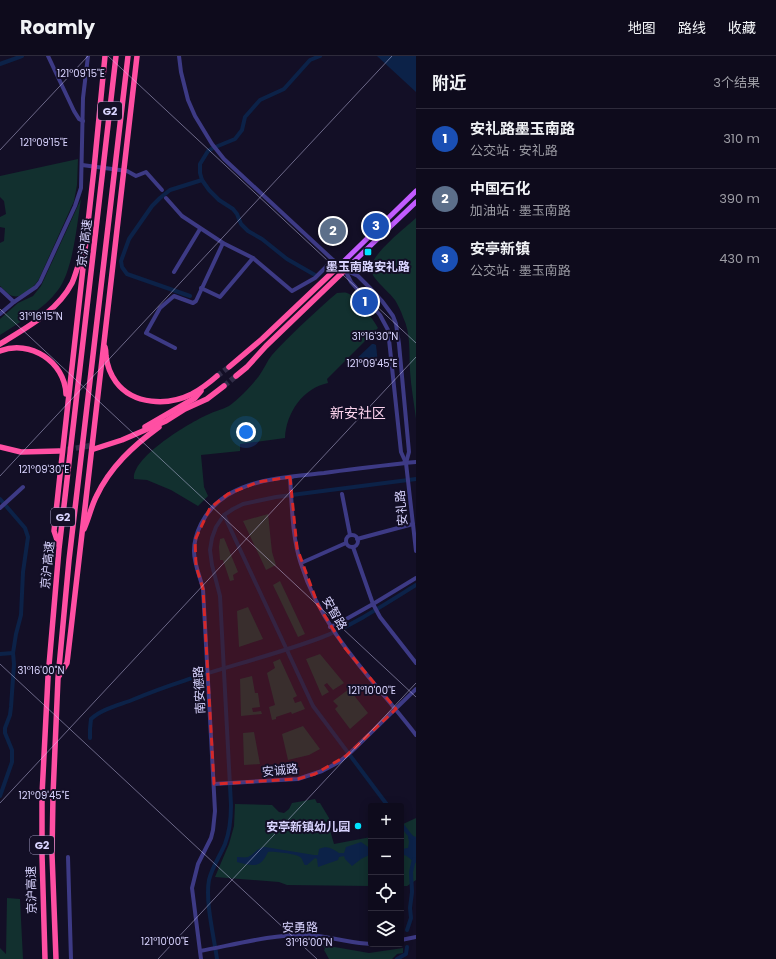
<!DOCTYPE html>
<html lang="zh">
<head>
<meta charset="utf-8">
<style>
	:root { --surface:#0e0b1c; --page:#171425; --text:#f1f3f6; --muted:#9b9ba3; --line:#2e2b3b; --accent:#db2777 }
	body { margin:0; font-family:Poppins,"Noto Sans SC",sans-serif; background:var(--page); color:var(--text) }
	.controls { position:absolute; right:12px; bottom:12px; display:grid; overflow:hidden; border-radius:4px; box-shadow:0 2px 10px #0003 }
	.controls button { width:36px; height:36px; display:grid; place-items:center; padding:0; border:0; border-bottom:1px solid var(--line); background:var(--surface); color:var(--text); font:20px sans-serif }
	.you { position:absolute; left:246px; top:376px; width:14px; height:14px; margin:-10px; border:3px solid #fff; border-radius:50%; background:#1a73e8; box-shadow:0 0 0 6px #1a73e833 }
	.badge { display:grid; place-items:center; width:26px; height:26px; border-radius:50%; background:var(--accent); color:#fff; font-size:13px; font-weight:700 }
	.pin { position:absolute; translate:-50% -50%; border:2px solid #fff; box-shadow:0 1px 4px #0006 }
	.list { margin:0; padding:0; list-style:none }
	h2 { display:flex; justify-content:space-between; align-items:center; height:52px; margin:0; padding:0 16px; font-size:17px }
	h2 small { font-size:13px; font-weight:400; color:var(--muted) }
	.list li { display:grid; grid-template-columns:26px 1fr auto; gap:12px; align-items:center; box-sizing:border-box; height:60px; padding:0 16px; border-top:1px solid var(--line) }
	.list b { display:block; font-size:15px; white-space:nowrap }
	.list p { margin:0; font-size:13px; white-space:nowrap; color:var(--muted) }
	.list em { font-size:13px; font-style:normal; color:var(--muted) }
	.icon { flex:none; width:22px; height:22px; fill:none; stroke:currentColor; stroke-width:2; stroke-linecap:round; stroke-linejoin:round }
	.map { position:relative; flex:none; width:416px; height:903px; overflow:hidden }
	header { display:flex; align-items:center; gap:24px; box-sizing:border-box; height:56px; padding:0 20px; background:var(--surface); border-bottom:1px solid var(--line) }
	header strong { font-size:19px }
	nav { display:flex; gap:22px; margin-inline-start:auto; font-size:14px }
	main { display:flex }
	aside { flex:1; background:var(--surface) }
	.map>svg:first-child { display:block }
</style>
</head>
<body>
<header>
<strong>Roamly</strong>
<nav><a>地图</a><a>路线</a><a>收藏</a></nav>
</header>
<main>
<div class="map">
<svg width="416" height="903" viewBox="0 0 416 903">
	<rect width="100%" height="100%" fill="#130f26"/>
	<g fill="#12302f">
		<path d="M78,103L77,129L74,145L39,223C35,230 22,243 13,240C8,239 4,233 0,230V187L4,185L5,172L0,171V161L6,158L4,145L0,141V120Z"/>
		<path d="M81,143C77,168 73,215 58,234C43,254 20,266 0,279V263L18,247L33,240L41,230Z"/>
		<path d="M416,162V363C414,347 411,331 410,315C409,297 411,277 403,261C401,255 398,249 395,244C389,235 369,221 371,211C373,197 405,172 416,162Z"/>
		<path d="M337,237C340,237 344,236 347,237C356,240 374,264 378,272L327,323L328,327C303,332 286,357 285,382L240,388V395L201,399L204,431L208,440L198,450L171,434L147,424L134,423C132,401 189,367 207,359C214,355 222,354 229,350C240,342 251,330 259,320C264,313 267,305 272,299C290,279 311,260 331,242Z"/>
		<path d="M268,458L272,496L276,509L266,514L243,465Z"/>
		<path d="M224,482L238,516L233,519L234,524L230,525L223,504H220L219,491L220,483Z"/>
		<path d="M280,525L305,578L298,581L273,529Z"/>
		<path d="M248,551L263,583L239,591L237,555Z"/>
		<path d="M320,598L344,627L333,634L327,627L324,629L329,636L322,640L306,603Z"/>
		<path d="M280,603L297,640L293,642L295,647L301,645L305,653L292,658L291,656L276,661V663L272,664L269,651L275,649L267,617L275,612L273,606Z"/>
		<path d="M252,620L255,637H258L260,651L252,652L253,656L261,655L262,658L241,660L240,623Z"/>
		<path d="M349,633L368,657L350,673L335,653L338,650L333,645Z"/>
		<path d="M303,670L320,693L309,699L288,704L282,678Z"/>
		<path d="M254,676L260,708L244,709L243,677Z"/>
		<path d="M315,743L317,747H320L329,762L330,774L334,788L371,781V830L287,829L279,826L215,821L229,788L234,770L235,748L272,749L279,756L284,757L289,753L292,747Z"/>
		<path d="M416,762V824L407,830H401V769Z"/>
		<path d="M7,842L20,843L23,903H0V892L6,898Z"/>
		<path d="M323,889L369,897L403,892V897L397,898L392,903H329L324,894L325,893Z"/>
	</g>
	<g fill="#0c2248">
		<path d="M377,0H416V36Z"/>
		<path d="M372,288H374L376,289L378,307L353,310L352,307Z"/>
		<path d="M411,779L416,781V807C410,804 408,799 401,798V793L408,792L409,786L408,781Z"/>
		<path d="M361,786L371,793V798L361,803L352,810L345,803L344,800L339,801L338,804L318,811L317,803L315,802L307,809H305C303,807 303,803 300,801C297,798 272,795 268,796C260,813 254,810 237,806V801C240,801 244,802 248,801C254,799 256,792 265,791L314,799H318L319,793C327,789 332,792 339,797H344L346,791Z"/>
	</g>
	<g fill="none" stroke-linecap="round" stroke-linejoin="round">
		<g stroke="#0c2248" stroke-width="4">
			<path d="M0,8L22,0"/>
			<path d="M315,219L287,203L262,183L248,175L241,168L237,158L233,153L219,144L209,134L202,124L200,117V108L208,95L213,92L235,83L242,74L245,61L260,44L284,33L310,4L320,0"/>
			<path d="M190,240L127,218L122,211L121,205L129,183L152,150L160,142L170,134L202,124"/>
			<path d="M0,443L25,472L28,481L23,516L21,559L16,578L13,597L14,608L11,651L10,659L5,672V677L12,694V706L0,740"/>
			<path d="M224,459L313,650L388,750"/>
			<path d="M0,598L13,597"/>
			<path d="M90,682V673L91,663C102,653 119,649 132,644C193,618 258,605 320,582C352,570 387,547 416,529"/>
			<path d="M401,768L412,782"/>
			<path d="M407,874L411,862L410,852L412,836L411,816L414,803"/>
			<path d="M217,903C214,881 205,845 209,824C212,811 220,800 225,788C230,775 231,762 231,749L220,540L212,509L210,494L212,482L216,471L224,459L233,453L243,448L276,441L416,423"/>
			<path d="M397,903L406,898L407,891"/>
		</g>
		<g stroke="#312d47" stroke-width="5.5" stroke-dasharray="5.5 3" stroke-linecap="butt">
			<path d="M217,320L229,311"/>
			<path d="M224,330L236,320"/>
			<path d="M59,395L94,389"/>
		</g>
		<g stroke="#3d3a85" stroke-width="4">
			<path d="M48,0L74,55L79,63L83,65"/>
			<path d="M179,0L181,16L188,44L195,60L212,88L224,103L333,204L345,214L358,220L371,233L382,245L393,260L396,268L399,288L409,396L406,407"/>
			<path d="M82,109L127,115L136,120L146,116L162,134"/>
			<path d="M166,142L182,160L223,187L253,202L292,235L315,222L333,204"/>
			<path d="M345,214L351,226L380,259L388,274L401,396L406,407L416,495"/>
			<path d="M174,216L200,173"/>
			<path d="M201,232L220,241L253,202"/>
			<path d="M0,233L14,246"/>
			<path d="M0,258L14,246L36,231L40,226L75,150L81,132L83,42L88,0"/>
			<path d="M175,292L146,277L160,252L174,240L193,247L196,245L223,187"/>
			<path d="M404,407L416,406"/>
			<path d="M292,421H290C292,450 292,481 301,508C322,576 374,624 416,679"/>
			<path d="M342,438L350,479"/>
			<path d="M0,452L23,431"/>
			<circle cx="352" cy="485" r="6"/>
			<path d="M357,483L413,468"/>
			<path d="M353,491L373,548L416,522"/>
			<path d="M301,507L346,487"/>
			<path d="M330,571L341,566L373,548L380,561L416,607"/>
			<path d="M214,728L298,723L322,715L339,706L351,696L416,633"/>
			<path d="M68,801L71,903"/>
			<path d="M401,884L416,881"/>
			<path d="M200,895C233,889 273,878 307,879C331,880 354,889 378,888"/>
			<path d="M201,903L192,832L198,808L211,782L213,774L215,755L203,533C200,520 194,508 194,495C194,486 197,476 201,468C223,423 280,422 324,417C352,413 379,410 406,407"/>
		</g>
		<g stroke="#c25bff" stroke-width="5">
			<path d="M340,209L416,135"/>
			<path d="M345,214L416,146"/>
		</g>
		<g stroke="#ff4fa3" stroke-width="5.5">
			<path d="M0,288C27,271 57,256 72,227C77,216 78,205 85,195"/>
			<path d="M105,291C106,294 106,297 106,300C107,309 111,319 116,326C133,349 168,350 192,338C201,333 209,327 217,320"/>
			<path d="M0,295C30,283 65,306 66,338"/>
			<path d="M229,311L262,283L340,209"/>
			<path d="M236,320L247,311L266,290L345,214"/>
			<path d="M145,371L195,342L201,335"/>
			<path d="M0,391L21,396L59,395"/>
			<path d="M94,393L122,384L166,365L185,353L207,343L224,330"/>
			<path d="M84,473C89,462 91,451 96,441C110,411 133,390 159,371"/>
			<path d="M59,490L54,475L59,428L94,113L105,0"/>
			<path d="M59,620L67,607L71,573L137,0"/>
			<path d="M45,903L42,798V739L48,621L59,493L116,0"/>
			<path d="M56,903L52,798L53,739L58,622L69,504L128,0"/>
		</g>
	</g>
	<path fill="#d62828" fill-opacity="0.2" stroke="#d62828" stroke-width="3" stroke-dasharray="8 5" stroke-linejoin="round" d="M290,421L297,492L318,549L345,592L396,653L346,700L315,718L298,723L214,728L203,533L196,510L195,484L210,452L228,438L258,426Z"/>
	<path fill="none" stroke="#d9d4ff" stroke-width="1" stroke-opacity="0.45" d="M108,0L416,287M0,94L88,0M0,253L416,641M0,420L392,0M0,608L317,903M0,747L416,301M158,903L416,627"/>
	<g fill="#00e5ff" stroke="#130f26" stroke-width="1.5">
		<rect x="364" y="192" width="8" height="8" rx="2"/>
		<circle cx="358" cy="770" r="4"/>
	</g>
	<g text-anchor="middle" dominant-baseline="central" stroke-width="4" stroke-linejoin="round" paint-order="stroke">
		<g fill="#130f26" stroke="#9e99be" stroke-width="1">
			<rect x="98" y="46" width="24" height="18" rx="3"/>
			<rect x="51" y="452" width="24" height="18" rx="3"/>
			<rect x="30" y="780" width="24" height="18" rx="3"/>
		</g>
		<g font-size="11" font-weight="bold" fill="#d9d4ff">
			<text x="110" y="55">G2</text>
			<text x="63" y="461">G2</text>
			<text x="42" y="789">G2</text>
		</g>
		<g font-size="12" fill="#d9d4ff" stroke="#130f26">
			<text transform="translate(84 187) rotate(-83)">京沪高速</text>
			<text transform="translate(401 452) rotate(-95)">安礼路</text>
			<text transform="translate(47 509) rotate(-84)">京沪高速</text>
			<text transform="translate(335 557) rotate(60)">安智路</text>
			<text transform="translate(199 634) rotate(-93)">南安德路</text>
			<text transform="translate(280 714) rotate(-6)">安诚路</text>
			<text transform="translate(31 834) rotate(-91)">京沪高速</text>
			<text transform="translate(300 871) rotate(-1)">安勇路</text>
		</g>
		<g font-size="12" font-weight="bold" fill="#d9d4ff" stroke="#130f26">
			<text x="368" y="210">墨玉南路安礼路</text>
			<text x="350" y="770" text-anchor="end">安亭新镇幼儿园</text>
		</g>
		<g font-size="14" fill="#ffd6f0" stroke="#130f26">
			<text x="358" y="357">新安社区</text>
		</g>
	</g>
	<g font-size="10" text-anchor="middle" fill="#d9d4ff" stroke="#130f26" stroke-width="4" stroke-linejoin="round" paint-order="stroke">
		<text x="81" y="21">121°09'15"E</text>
		<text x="44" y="90">121°09'15"E</text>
		<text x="41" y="264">31°16'15"N</text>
		<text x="375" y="284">31°16'30"N</text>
		<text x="372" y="311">121°09'45"E</text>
		<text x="44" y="417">121°09'30"E</text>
		<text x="41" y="618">31°16'00"N</text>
		<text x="372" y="638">121°10'00"E</text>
		<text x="44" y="743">121°09'45"E</text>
		<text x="165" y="889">121°10'00"E</text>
		<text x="309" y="890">31°16'00"N</text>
	</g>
</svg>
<div class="controls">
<button>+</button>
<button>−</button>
<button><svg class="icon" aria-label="locate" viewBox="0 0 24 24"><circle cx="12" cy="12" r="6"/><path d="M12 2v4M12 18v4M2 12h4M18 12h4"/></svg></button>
<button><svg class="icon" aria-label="layers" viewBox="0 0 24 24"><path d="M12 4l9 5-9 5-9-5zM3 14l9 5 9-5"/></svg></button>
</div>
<div class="you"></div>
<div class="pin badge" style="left:365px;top:246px;background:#1a4fb4">1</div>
<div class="pin badge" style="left:333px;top:175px;background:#5c6f8a">2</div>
<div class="pin badge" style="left:376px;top:170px;background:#1a4fb4">3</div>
</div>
<aside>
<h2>附近<small>3个结果</small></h2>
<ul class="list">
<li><span class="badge" style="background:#1a4fb4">1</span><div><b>安礼路墨玉南路</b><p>公交站 · 安礼路</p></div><em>310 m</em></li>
<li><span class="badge" style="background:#5c6f8a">2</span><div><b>中国石化</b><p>加油站 · 墨玉南路</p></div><em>390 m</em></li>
<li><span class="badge" style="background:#1a4fb4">3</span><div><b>安亭新镇</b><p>公交站 · 墨玉南路</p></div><em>430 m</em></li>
</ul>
</aside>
</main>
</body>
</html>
